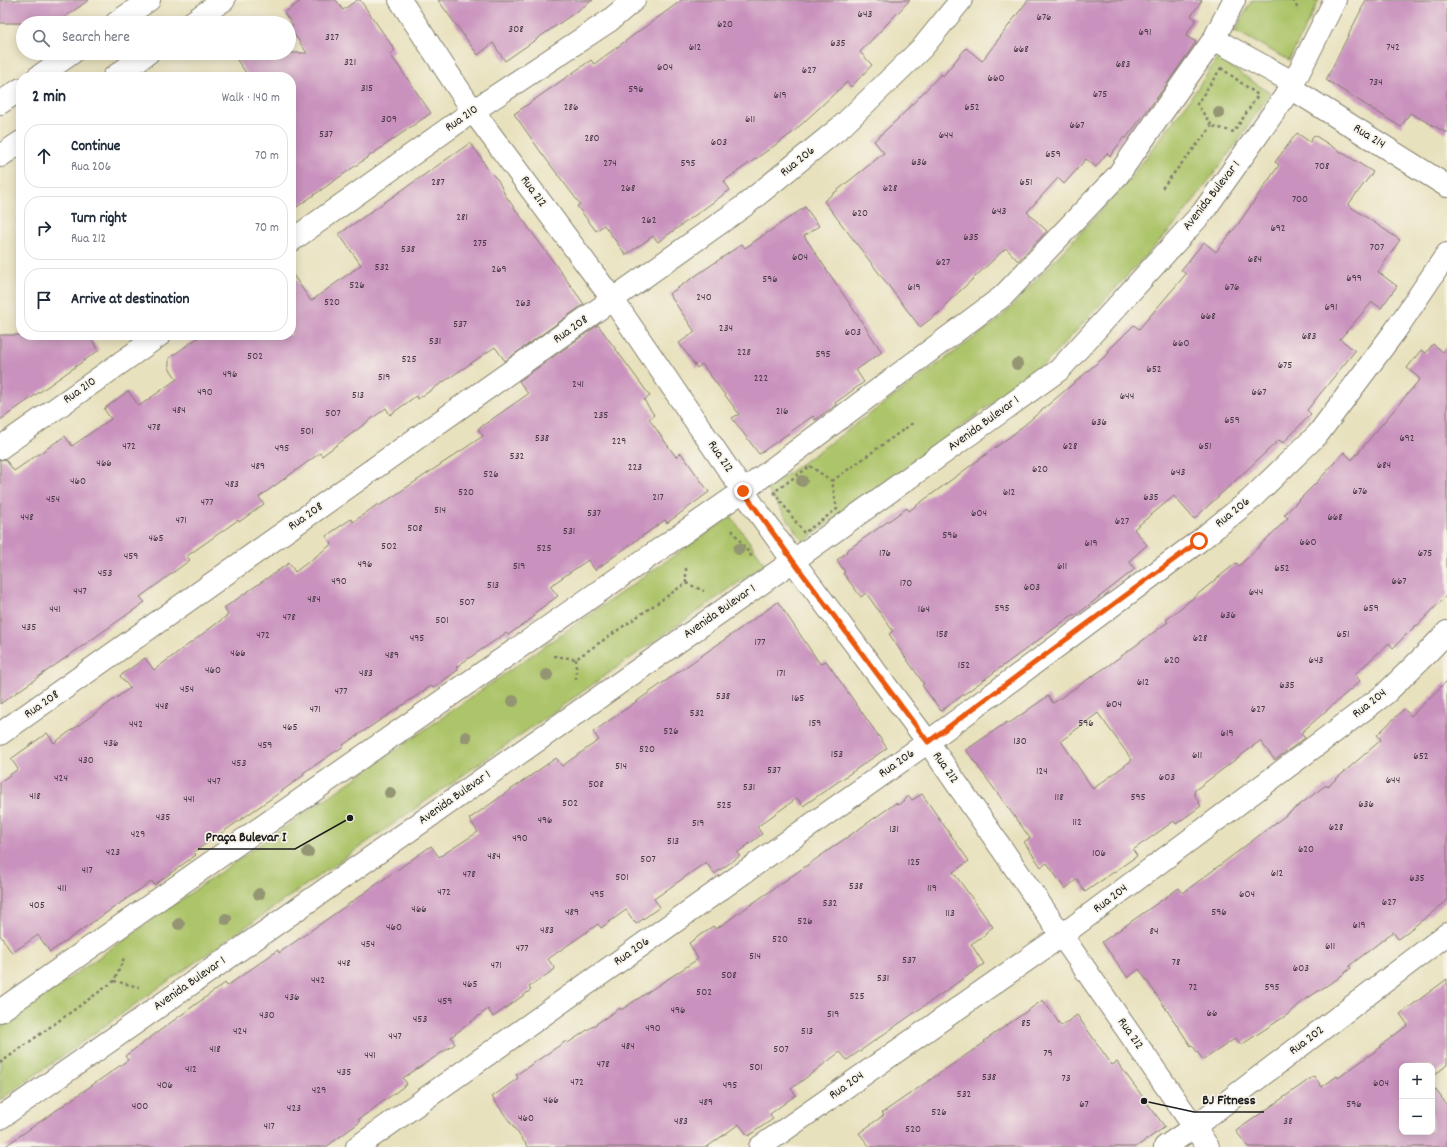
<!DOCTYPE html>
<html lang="en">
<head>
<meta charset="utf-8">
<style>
	:root { --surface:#fff; --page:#f2f2f3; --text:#1f2937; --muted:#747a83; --line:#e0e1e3 }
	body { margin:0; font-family:Dekko,sans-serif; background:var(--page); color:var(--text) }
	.controls { position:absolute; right:12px; bottom:12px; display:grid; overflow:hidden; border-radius:8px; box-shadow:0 2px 10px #0003 }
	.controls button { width:36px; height:36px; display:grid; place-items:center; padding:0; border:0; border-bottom:1px solid var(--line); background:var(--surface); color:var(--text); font:20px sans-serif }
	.stop { position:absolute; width:12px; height:12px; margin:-9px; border:3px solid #ea580c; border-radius:50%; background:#fff }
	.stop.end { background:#ea580c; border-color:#fff; box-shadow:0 1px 4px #0008 }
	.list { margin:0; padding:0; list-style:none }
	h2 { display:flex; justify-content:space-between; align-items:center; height:52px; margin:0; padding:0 16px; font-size:17px }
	h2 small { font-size:13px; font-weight:400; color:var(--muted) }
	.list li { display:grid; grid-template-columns:26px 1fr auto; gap:12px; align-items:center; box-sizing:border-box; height:64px; margin:0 8px 8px; padding:0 8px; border:1px solid var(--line); border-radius:16px }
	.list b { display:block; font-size:15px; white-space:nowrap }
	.list p { margin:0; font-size:13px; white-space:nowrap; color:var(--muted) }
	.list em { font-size:13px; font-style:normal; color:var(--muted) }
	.icon { flex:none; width:22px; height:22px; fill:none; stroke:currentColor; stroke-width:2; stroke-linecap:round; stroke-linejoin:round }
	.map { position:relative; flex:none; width:1447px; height:1147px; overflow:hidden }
	.search { position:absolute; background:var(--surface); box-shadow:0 2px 10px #0003; left:16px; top:16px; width:280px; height:44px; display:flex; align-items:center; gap:10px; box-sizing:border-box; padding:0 14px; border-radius:22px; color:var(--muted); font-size:15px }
	.panel { position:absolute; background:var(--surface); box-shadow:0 2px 10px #0003; left:16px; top:72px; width:280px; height:268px; border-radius:16px }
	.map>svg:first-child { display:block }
</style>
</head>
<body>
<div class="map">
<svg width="1447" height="1147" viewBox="0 0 1447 1147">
	<rect width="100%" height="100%" fill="#f7f3e8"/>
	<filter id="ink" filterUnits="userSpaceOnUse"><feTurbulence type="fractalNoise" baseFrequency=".025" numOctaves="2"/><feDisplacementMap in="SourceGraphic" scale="8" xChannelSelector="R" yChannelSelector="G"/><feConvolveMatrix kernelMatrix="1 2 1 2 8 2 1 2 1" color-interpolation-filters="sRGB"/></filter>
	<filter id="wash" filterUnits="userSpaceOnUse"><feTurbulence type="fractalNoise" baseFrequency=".012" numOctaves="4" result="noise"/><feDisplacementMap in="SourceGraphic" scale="16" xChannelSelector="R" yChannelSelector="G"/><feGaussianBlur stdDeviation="0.9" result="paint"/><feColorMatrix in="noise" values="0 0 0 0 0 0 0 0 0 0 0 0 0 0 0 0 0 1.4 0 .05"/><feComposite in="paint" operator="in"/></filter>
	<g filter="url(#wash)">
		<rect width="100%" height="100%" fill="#e8e1bd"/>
		<g fill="#adc56a" stroke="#647043">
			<path d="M1252,0H1319L1289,60L1235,31Z"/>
			<path d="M1218,58L1270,93L1239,140L1179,220L1048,361L937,445L803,542L767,489L1000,319L1128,181L1188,102Z"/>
			<path d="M731,516L765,564L144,998L0,1100V1028L109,950Z"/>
		</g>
		<g id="blocks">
			<g fill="#c991bd" fill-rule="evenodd">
				<path d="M0,0H89L56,23H0Z"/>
				<path d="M302,0H336L343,10L357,0H360L395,50L390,54L431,113L291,211V77H249L232,53H307L290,28L293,25L284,13Z"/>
				<path d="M438,0H593L505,61L493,43L478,55Z"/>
				<path d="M682,0H910L860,52L872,65L851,87L847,82L791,134L724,181L730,190L658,242L653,236L626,255L604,225L596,231L577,206L580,204L543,155L514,114L591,60L594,64Z"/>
				<path d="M1028,0H1202L1191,16L1196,19L1186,36L1196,42L1159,95L1126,138L1124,137L1110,156L1107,153L1096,167L1086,159L1064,184L1058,178L1027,212L1047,231L1018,261L1006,248L945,305L946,307L920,327L824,201L884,153L874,141L900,117L941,74L943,76L966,48L982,61Z"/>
				<path d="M1366,0H1447V133L1410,113L1401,127L1326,80Z"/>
				<path d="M1297,133L1310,142L1314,135L1373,172L1348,205L1400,240L1378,272L1397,286L1381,308L1372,302L1340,339L1355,351L1307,410L1311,414L1283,443L1279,440L1194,519L1174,496L1134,529L1147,545L1129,561L1135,569L1075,616L1074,614L941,711L922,685L924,684L889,634L893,631L866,593L861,597L843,573L845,572L837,560L847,552L846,551L907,508L909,511L1015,433L1109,353L1108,351L1134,325L1139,329L1186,274L1181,270L1204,242L1216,252L1239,223L1279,165L1275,162Z"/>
				<path d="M470,143L478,153L488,170L498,180L505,195L584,304L505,361L495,347L418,399L416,396L390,415L386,408L322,456L320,453L259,497L264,504L239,522L238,520L187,556L190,560L140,597L145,602L0,704V460L5,459L14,471L65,436L72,446L111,419L104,409L128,391L139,406L177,379L169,368V358L202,335H291V272L311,301L361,265L339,234Z"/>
				<path d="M805,207L819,226L804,236L882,352L856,370L864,382L835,403L836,405L815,420L813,416L759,454L732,418L739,414L702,364L697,368L679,343L695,332L669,294L742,244L745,248Z"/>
				<path d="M598,325L650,396L644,400L654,415L649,419L676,457L681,453L709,492L667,523L665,520L595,570L588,560L550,586L558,596L533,614L535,616L508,635L506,633L456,667L458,670L433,688L431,686L343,745L344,746L303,773L304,775L279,793L194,852L196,855L154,885L152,881L50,952L38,935L12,953L0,935V782L18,769L11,759L47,733L54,743L130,688L120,676L145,658L154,670L228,615L224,608L289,563L295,572L332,544L326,536L351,519L353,522L378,504L379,506L483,436L478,429L528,394L519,381Z"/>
				<path d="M0,335H88L99,350L0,420Z"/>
				<path d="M1433,344L1443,352L1447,346V595L1417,626L1416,625L1393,648L1389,643L1355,674L1360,681L1301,733L1305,738L1275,760L1260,741L1194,791L1195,793L1194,794L1201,806L1176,824L1174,821L1133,850L1137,856L1085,892L1077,879L1065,889L1047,863L1041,867L1024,842L1030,838L966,750L1007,722L1008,724L1048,696L1053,703L1109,665L1168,622L1166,620L1236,563L1239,566L1288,518L1284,515L1317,482L1344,452L1352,460L1420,379L1407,368L1421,350L1426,353ZM1098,713L1132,760L1093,789L1061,741Z"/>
				<path d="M778,602L820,664L826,661L887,748L803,806L797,798L757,827L762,834L737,853L740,856L714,874L706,862L654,899L660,907L636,924L626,910L601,928L598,924L548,959L555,969L529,987L531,990L493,1017L488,1009L451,1037L455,1044L403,1078L407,1084L358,1120L360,1122L326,1147H4L128,1060L125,1056L225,983L227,986L278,950L279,953L431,846L439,857L478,832L469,819L556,758L562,766L599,740L593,732Z"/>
				<path d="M1447,681V901L1398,939L1393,932L1349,966L1351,968L1337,979L1303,1001L1290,1013L1241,1045L1236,1038L1203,1060L1192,1045L1191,1046L1139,969L1128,978L1102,942L1179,888L1183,893L1326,785L1327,787L1381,740L1377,735L1404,709L1411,716Z"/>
				<path d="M922,794L969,861L953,872L993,927L985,933L986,934L971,944L984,964L847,1060L840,1052L791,1089L796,1095L770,1114L773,1119L748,1136L739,1124L707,1147H528L492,1097L518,1078L516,1075L566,1041L568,1043L620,1008L621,1010L698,959L689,943L713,926L716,929L896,803L898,805L909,796L912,800Z"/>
				<path d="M1447,979V1065L1432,1077V1066H1402V1132H1432V1085L1447,1105V1147H1248L1236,1131L1314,1076L1322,1087L1337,1076L1338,1078L1381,1047L1380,1046L1408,1025L1400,1014Z"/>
				<path d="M1043,1000L1061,1026L1077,1015L1112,1065L1117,1062L1165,1127L1136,1147H870L859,1133L884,1115L882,1113L985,1042L984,1041Z"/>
			</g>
		</g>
	</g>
	<g filter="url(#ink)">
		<use href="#blocks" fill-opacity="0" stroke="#827e6c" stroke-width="1"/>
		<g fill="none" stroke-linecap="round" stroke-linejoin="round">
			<g stroke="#827e6c" stroke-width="24">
				<g id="street">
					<path d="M400,0L473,111L613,300L743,491L793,561L928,742L1208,1147"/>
					<path d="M1214,39L1294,83"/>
					<path d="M1291,88L1447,186"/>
					<path d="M291,241L473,111L609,21L634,0"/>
					<path d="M0,448L160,335"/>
					<path d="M0,734L744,206L843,125L923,47L961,0"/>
					<path d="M357,1147L928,742L1199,541L1250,500L1318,434L1395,331L1447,254"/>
					<path d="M760,1147L1061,936L1385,694L1427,653L1447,632"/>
					<path d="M1165,1147L1194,1127L1447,934"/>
				</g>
			</g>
			<g stroke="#827e6c" stroke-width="24">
				<g id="secondary">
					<path d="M116,23L149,0"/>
					<path d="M191,23L224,0"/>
					<path d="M38,77L72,53"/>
					<path d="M114,77L148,53"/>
					<path d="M0,103L21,89"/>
					<path d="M0,156L21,142"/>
					<path d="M0,1011L243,840L743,491L1003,296L1118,175L1214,39L1234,0"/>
					<path d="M0,1118L793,561L1059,370L1203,212L1291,88L1335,0"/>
				</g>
			</g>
			<g stroke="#827e6c" stroke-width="2.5" stroke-dasharray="3 3" stroke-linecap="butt">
				<path d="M1293,0L1299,11"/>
				<path d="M1221,68L1258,95L1234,132L1212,126L1197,104Z"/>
				<path d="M1162,188L1212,126"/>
				<path d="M810,466L832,481L837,509L804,533L774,492Z"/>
				<path d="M832,481L914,422"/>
				<path d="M732,530L752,557"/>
				<path d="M686,583L704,591"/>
				<path d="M554,656L576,659L686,583V565"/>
				<path d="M576,659V680"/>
				<path d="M114,981L139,987"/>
				<path d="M0,1063L114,981L124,958"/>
			</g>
			<use href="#street" stroke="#fff" stroke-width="22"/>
			<use href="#secondary" stroke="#fff" stroke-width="22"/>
		</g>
		<g fill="#949573">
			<circle cx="1219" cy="113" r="6"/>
			<circle cx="1017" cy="364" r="6"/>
			<circle cx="802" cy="481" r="6"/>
			<circle cx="739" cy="549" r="6"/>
			<circle cx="547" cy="675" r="6"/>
			<circle cx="513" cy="701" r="6"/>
			<circle cx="466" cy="737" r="6"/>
			<circle cx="390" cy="793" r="6"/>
			<circle cx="308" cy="852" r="6"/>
			<circle cx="259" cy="894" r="6"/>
			<circle cx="226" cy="919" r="6"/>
			<circle cx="179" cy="924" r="6"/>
		</g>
	</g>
	<g fill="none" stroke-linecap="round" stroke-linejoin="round" filter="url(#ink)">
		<path stroke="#ea580c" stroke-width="5" d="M743,491L793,561L928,742L1199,541"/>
	</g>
	<g text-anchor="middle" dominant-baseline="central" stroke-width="3.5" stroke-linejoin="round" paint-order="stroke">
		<g font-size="11" fill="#473944">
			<text x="865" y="15">643</text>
			<text x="1044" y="18">676</text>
			<text x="725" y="25">620</text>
			<text x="516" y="30">308</text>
			<text x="1145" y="33">691</text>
			<text x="332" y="38">327</text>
			<text x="838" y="44">635</text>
			<text x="695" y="48">612</text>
			<text x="1393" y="48">742</text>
			<text x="1021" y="50">668</text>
			<text x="350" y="63">321</text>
			<text x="1123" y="65">683</text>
			<text x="665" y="68">604</text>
			<text x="809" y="71">627</text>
			<text x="996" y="79">660</text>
			<text x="1376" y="83">734</text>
			<text x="367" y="89">315</text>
			<text x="636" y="90">596</text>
			<text x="1100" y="95">675</text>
			<text x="780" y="96">619</text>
			<text x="571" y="108">286</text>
			<text x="972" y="108">652</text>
			<text x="389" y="120">309</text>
			<text x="750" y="120">611</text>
			<text x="1077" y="126">667</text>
			<text x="326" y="135">537</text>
			<text x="946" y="136">644</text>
			<text x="592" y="139">280</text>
			<text x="719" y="143">603</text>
			<text x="1053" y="155">659</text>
			<text x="919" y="163">636</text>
			<text x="610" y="164">274</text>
			<text x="688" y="164">595</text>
			<text x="1322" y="167">708</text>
			<text x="438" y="183">287</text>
			<text x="1026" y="183">651</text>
			<text x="628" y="189">268</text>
			<text x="890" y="189">628</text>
			<text x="1300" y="200">700</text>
			<text x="999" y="212">643</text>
			<text x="860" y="214">620</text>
			<text x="462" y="218">281</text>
			<text x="649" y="221">262</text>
			<text x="1278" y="229">692</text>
			<text x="971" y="238">635</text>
			<text x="480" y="244">275</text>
			<text x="1377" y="248">707</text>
			<text x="408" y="250">538</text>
			<text x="800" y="258">604</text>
			<text x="1255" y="260">684</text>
			<text x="943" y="263">627</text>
			<text x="382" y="268">532</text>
			<text x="499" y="270">269</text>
			<text x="1354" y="279">699</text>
			<text x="770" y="280">596</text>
			<text x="357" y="286">526</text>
			<text x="914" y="288">619</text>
			<text x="1232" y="288">676</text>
			<text x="704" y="298">240</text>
			<text x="332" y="303">520</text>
			<text x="523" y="304">263</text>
			<text x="1331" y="308">691</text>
			<text x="1208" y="317">668</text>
			<text x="460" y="325">537</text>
			<text x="726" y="329">234</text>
			<text x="853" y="333">603</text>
			<text x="1309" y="337">683</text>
			<text x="435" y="342">531</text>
			<text x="1181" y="344">660</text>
			<text x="744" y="353">228</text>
			<text x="823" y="355">595</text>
			<text x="255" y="357">502</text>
			<text x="409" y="360">525</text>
			<text x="1285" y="366">675</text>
			<text x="1154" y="370">652</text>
			<text x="230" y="375">496</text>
			<text x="384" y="378">519</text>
			<text x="761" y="379">222</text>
			<text x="578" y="385">241</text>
			<text x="205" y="393">490</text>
			<text x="1259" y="393">667</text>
			<text x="358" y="396">513</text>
			<text x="1127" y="397">644</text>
			<text x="179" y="411">484</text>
			<text x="782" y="412">216</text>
			<text x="333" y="414">507</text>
			<text x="601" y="416">235</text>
			<text x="1232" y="421">659</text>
			<text x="1099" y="423">636</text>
			<text x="154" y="428">478</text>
			<text x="307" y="432">501</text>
			<text x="542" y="439">538</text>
			<text x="1407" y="439">692</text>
			<text x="619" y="442">229</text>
			<text x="129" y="447">472</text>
			<text x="1070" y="447">628</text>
			<text x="1205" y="447">651</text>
			<text x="282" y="449">495</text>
			<text x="517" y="457">532</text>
			<text x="104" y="464">466</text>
			<text x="1384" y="466">684</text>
			<text x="258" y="467">489</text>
			<text x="635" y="468">223</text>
			<text x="1040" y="470">620</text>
			<text x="1178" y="473">643</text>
			<text x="491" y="475">526</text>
			<text x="78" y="482">460</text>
			<text x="232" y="485">483</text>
			<text x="1360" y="492">676</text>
			<text x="466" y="493">520</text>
			<text x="1009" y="493">612</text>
			<text x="658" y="498">217</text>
			<text x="1151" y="498">635</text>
			<text x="53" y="500">454</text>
			<text x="207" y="503">477</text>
			<text x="440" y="511">514</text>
			<text x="594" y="514">537</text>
			<text x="979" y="514">604</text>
			<text x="27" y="518">448</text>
			<text x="1335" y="518">668</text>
			<text x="181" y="521">471</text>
			<text x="1122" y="522">627</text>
			<text x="415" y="529">508</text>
			<text x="569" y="532">531</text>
			<text x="950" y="536">596</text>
			<text x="156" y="539">465</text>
			<text x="1308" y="543">660</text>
			<text x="1091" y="544">619</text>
			<text x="389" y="547">502</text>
			<text x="544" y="549">525</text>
			<text x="885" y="554">176</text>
			<text x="1425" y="554">675</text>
			<text x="131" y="557">459</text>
			<text x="365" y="565">496</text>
			<text x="519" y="567">519</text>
			<text x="1062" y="567">611</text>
			<text x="1282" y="569">652</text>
			<text x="105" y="574">453</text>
			<text x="339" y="582">490</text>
			<text x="1399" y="582">667</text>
			<text x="906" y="584">170</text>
			<text x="493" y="586">513</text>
			<text x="1032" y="588">603</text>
			<text x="80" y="592">447</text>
			<text x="1256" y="593">644</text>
			<text x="314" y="600">484</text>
			<text x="467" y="603">507</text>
			<text x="1002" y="609">595</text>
			<text x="1371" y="609">659</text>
			<text x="55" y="610">441</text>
			<text x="924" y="610">164</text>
			<text x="1228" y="616">636</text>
			<text x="289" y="618">478</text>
			<text x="442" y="621">501</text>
			<text x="29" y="628">435</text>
			<text x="942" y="635">158</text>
			<text x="1343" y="635">651</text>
			<text x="263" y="636">472</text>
			<text x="417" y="639">495</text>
			<text x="1200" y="639">628</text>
			<text x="760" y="643">177</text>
			<text x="238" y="654">466</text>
			<text x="392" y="656">489</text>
			<text x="1172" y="661">620</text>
			<text x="1316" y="661">643</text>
			<text x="964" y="666">152</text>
			<text x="213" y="671">460</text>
			<text x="366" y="674">483</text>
			<text x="781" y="674">171</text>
			<text x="1143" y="683">612</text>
			<text x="1287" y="686">635</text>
			<text x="187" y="690">454</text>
			<text x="341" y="692">477</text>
			<text x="723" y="697">538</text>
			<text x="798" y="699">165</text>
			<text x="1114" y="705">604</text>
			<text x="162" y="707">448</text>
			<text x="315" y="710">471</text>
			<text x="1258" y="710">627</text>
			<text x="697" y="714">532</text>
			<text x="815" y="724">159</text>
			<text x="1086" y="724">596</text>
			<text x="136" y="725">442</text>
			<text x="290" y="728">465</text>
			<text x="671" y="732">526</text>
			<text x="1227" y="734">619</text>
			<text x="1020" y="742">130</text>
			<text x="111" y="744">436</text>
			<text x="265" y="746">459</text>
			<text x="647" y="750">520</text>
			<text x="837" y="755">153</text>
			<text x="1197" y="756">611</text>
			<text x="1421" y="757">652</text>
			<text x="86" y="761">430</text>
			<text x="239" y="764">453</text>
			<text x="621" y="767">514</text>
			<text x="774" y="771">537</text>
			<text x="1042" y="772">124</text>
			<text x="1167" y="778">603</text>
			<text x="61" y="779">424</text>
			<text x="1393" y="781">644</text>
			<text x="214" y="782">447</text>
			<text x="596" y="785">508</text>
			<text x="749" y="788">531</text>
			<text x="35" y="797">418</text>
			<text x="1059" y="798">118</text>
			<text x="1138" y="798">595</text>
			<text x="189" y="800">441</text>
			<text x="570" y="804">502</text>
			<text x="1366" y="805">636</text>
			<text x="724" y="806">525</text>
			<text x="163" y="818">435</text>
			<text x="545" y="821">496</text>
			<text x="1077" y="823">112</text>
			<text x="698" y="824">519</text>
			<text x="1336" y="828">628</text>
			<text x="894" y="830">131</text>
			<text x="138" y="835">429</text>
			<text x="520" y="839">490</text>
			<text x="673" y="842">513</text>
			<text x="1306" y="850">620</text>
			<text x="113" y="853">423</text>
			<text x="1099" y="854">106</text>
			<text x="494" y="857">484</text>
			<text x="648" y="860">507</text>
			<text x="914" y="863">125</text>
			<text x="87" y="871">417</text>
			<text x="1277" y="874">612</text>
			<text x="469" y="875">478</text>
			<text x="622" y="878">501</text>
			<text x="1417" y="879">635</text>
			<text x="856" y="887">538</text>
			<text x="62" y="889">411</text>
			<text x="932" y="889">119</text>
			<text x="444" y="893">472</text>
			<text x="597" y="895">495</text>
			<text x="1247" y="895">604</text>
			<text x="1389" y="903">627</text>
			<text x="830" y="904">532</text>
			<text x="37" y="906">405</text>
			<text x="419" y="910">466</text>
			<text x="572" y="913">489</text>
			<text x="1219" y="913">596</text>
			<text x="950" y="914">113</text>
			<text x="805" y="922">526</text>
			<text x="1359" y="926">619</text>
			<text x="394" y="928">460</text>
			<text x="547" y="931">483</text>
			<text x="1154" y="932">84</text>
			<text x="780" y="940">520</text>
			<text x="368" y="945">454</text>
			<text x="1330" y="947">611</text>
			<text x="522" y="949">477</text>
			<text x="755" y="957">514</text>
			<text x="909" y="961">537</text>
			<text x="1176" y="963">78</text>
			<text x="344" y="964">448</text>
			<text x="496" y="966">471</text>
			<text x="1301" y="969">603</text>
			<text x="729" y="976">508</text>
			<text x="883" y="979">531</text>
			<text x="318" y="981">442</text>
			<text x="470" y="985">465</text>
			<text x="1193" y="988">72</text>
			<text x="1272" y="988">595</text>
			<text x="704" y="993">502</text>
			<text x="857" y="997">525</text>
			<text x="292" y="998">436</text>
			<text x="445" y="1002">459</text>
			<text x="678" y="1011">496</text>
			<text x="1212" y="1014">66</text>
			<text x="833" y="1015">519</text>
			<text x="267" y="1016">430</text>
			<text x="420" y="1020">453</text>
			<text x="1026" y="1024">85</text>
			<text x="653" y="1029">490</text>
			<text x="240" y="1032">424</text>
			<text x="807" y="1032">513</text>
			<text x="395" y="1037">447</text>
			<text x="628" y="1047">484</text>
			<text x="215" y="1050">418</text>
			<text x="781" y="1050">507</text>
			<text x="1048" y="1054">79</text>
			<text x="370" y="1056">441</text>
			<text x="603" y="1065">478</text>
			<text x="756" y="1068">501</text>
			<text x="191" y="1070">412</text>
			<text x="344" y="1073">435</text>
			<text x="989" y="1078">538</text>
			<text x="1066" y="1079">73</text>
			<text x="577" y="1083">472</text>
			<text x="1381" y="1084">604</text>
			<text x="165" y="1086">406</text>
			<text x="730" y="1086">495</text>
			<text x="319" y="1091">429</text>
			<text x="964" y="1095">532</text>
			<text x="551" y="1101">466</text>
			<text x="706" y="1103">489</text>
			<text x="1084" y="1105">67</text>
			<text x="1354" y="1105">596</text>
			<text x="140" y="1107">400</text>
			<text x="294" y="1109">423</text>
			<text x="939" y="1113">526</text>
			<text x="526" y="1119">460</text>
			<text x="681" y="1122">483</text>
			<text x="1288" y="1122">38</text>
			<text x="269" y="1127">417</text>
			<text x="913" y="1130">520</text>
		</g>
		<g font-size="13" fill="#1c1c1c" stroke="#f7f3e8">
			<text transform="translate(462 119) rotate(-35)">Rua 210</text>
			<text transform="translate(1369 137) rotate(32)">Rua 214</text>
			<text transform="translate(798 162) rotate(-39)">Rua 206</text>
			<text transform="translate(533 192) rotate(54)">Rua 212</text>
			<text transform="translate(1212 196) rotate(-52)">Avenida Bulevar 1</text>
			<text transform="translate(571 330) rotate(-35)">Rua 208</text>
			<text transform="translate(80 391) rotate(-35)">Rua 210</text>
			<text transform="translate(984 424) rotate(-36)">Avenida Bulevar 1</text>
			<text transform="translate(720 457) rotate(56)">Rua 212</text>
			<text transform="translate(1233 513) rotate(-39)">Rua 206</text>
			<text transform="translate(306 517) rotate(-35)">Rua 208</text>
			<text transform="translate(720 612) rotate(-35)">Avenida Bulevar 1</text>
			<text transform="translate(1370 704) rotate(-38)">Rua 204</text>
			<text transform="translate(42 705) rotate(-35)">Rua 208</text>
			<text transform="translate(897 764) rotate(-35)">Rua 206</text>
			<text transform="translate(945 768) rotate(55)">Rua 212</text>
			<text transform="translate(455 798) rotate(-35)">Avenida Bulevar 1</text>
			<text transform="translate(1111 899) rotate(-37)">Rua 204</text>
			<text transform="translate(632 952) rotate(-35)">Rua 206</text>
			<text transform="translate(190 984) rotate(-35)">Avenida Bulevar 1</text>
			<text transform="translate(1130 1034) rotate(55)">Rua 212</text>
			<text transform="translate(1307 1041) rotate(-37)">Rua 202</text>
			<text transform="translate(847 1086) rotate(-35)">Rua 204</text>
		</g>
	</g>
	<path fill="none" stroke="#1c1c1c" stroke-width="1.5" d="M350 818L295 849H198M1144 1101L1194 1112H1264"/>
	<g fill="#1c1c1c" stroke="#f7f3e8" stroke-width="1.5">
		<circle cx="350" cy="818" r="4"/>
		<circle cx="1144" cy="1101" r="4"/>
	</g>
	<g font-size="14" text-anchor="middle" font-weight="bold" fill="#1c1c1c" stroke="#f7f3e8" stroke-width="3.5" stroke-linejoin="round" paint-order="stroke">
		<text x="246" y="841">Praça Bulevar I</text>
		<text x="1229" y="1104">BJ Fitness</text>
	</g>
</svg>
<div class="controls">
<button>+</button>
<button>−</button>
</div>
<div class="stop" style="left:1199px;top:541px"></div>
<div class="stop end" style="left:743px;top:491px"></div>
<div class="search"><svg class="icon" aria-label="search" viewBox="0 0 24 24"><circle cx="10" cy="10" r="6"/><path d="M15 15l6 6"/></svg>Search here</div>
<section class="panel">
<h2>2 min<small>Walk · 140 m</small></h2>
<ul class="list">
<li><svg class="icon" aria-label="ahead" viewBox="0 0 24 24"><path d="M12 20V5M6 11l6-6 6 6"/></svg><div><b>Continue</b><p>Rua 206</p></div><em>70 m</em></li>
<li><svg class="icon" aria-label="right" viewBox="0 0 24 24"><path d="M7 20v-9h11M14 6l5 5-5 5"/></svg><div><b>Turn right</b><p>Rua 212</p></div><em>70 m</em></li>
<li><svg class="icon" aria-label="arrive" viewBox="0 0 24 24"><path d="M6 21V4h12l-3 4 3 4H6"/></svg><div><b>Arrive at destination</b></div></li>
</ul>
</section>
</div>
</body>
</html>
